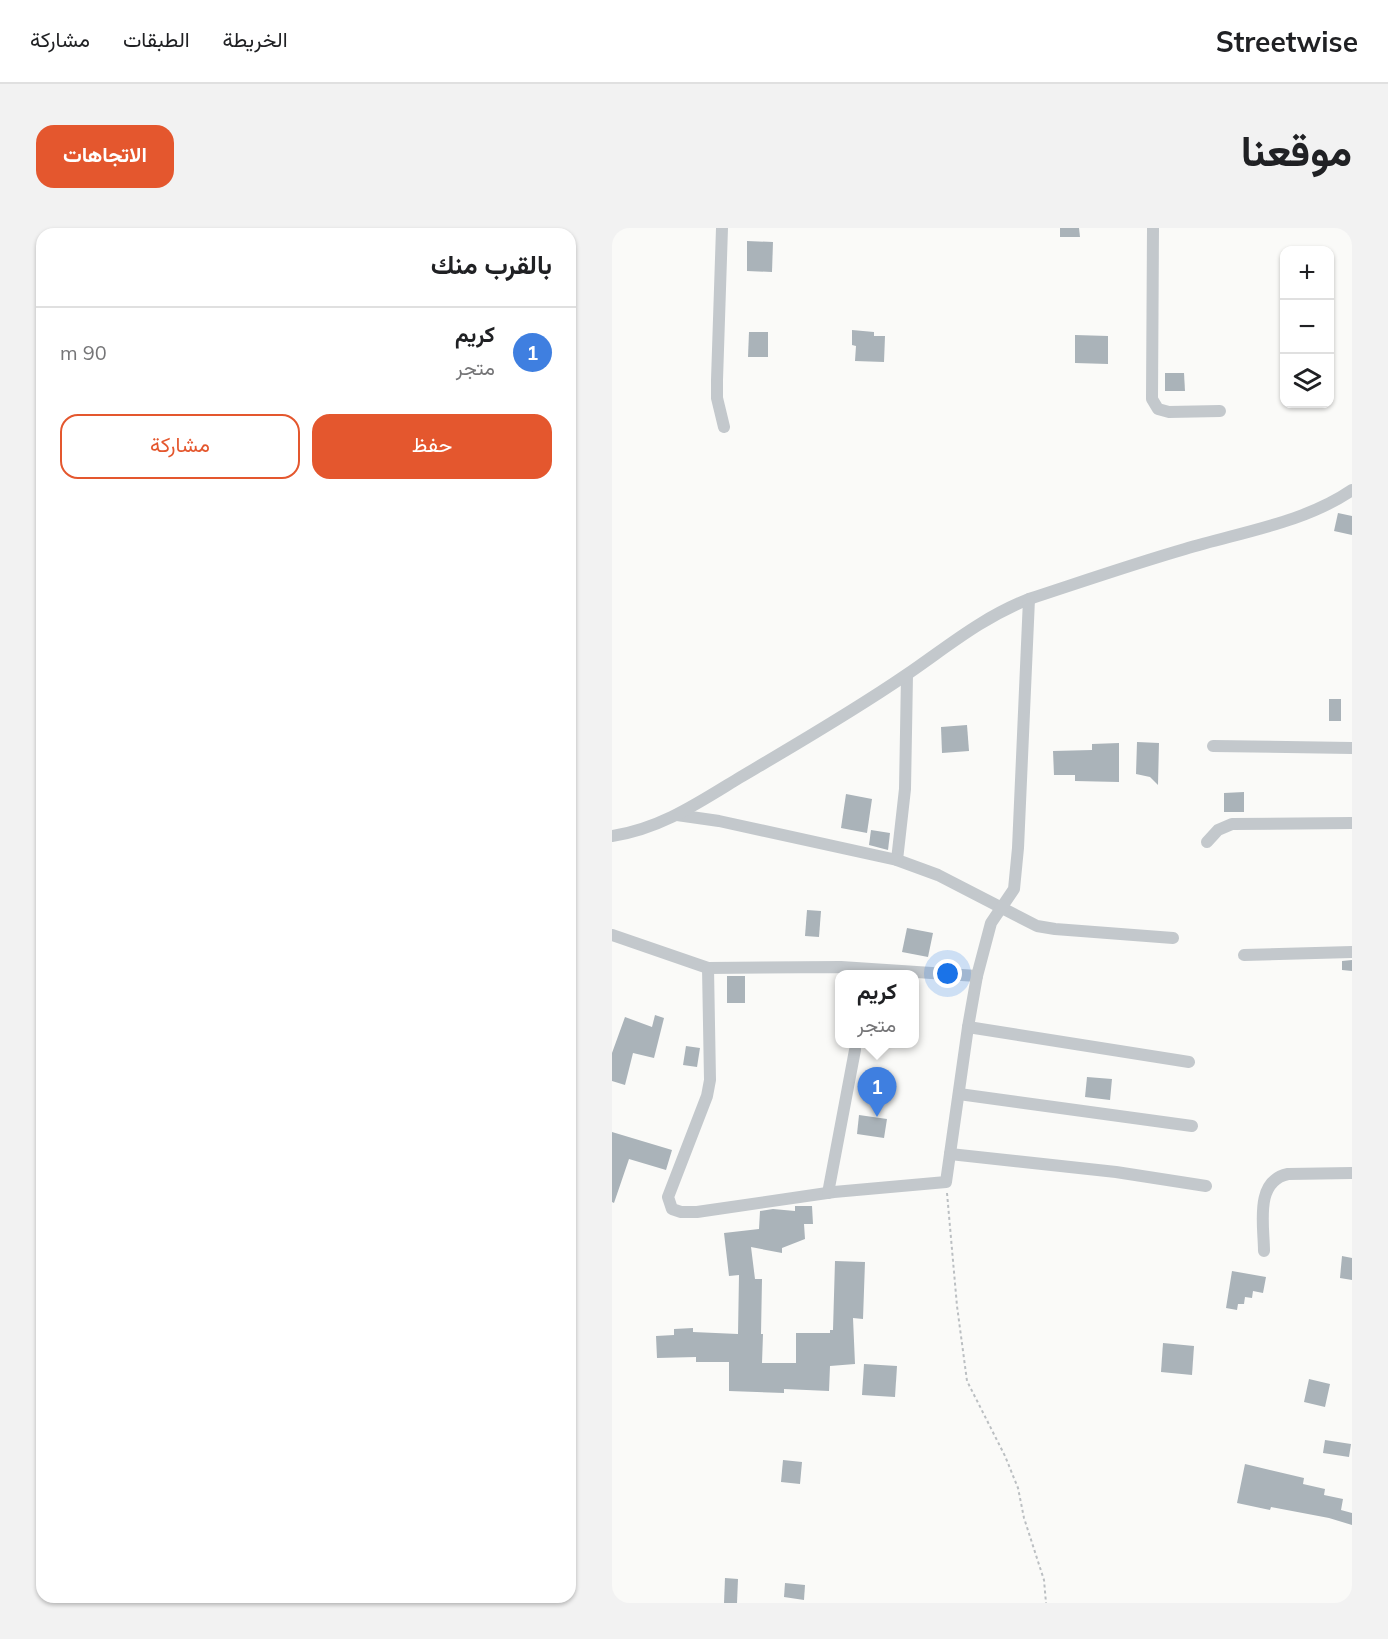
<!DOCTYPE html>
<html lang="ar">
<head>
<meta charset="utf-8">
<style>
	:root { --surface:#fff; --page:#f2f2f2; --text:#202124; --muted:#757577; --line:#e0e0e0; --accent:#e4572e }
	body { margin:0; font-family:Mulish,Vazirmatn,sans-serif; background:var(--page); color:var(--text); direction:rtl }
	.controls { position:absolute; right:18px; top:18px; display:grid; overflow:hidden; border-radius:12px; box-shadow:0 2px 4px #0004 }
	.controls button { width:54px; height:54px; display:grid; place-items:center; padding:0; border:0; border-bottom:2px solid var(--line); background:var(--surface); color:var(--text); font:30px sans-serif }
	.you { position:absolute; left:336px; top:746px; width:21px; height:21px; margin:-15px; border:4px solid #fff; border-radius:50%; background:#1a73e8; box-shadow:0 0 0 9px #1a73e833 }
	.badge { display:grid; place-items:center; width:39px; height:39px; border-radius:50%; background:var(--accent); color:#fff; font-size:20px; font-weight:700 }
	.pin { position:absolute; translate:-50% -50px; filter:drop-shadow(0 2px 3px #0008) }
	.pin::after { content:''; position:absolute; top:32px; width:21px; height:18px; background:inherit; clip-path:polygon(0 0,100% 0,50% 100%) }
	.popup { position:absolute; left:223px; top:742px; width:84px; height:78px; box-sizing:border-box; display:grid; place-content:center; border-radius:12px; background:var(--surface); filter:drop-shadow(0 2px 4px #0005); font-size:20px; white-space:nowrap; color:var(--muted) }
	.popup b { font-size:22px; color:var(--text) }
	.popup::after { content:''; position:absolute; left:50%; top:100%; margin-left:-12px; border:12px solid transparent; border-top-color:var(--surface) }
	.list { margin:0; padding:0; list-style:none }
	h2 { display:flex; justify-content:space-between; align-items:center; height:78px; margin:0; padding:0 24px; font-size:26px }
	h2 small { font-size:20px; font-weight:400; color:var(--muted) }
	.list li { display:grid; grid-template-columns:39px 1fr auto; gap:18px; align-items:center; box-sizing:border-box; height:90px; padding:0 24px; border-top:2px solid var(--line) }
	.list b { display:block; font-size:22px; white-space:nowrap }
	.list p { margin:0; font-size:20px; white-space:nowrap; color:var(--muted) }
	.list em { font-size:20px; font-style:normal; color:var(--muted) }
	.actions { display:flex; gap:12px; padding:18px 24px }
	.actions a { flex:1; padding:14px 0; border:2px solid var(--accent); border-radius:18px; text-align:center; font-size:21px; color:var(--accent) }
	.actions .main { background:var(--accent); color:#fff }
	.icon { flex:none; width:33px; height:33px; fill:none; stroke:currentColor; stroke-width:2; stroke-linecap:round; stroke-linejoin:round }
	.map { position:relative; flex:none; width:740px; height:1375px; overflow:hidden; direction:ltr; border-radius:18px }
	header { display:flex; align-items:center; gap:36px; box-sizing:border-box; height:84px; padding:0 30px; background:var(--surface); border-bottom:2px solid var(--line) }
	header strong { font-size:28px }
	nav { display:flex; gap:33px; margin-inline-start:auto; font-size:21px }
	.intro { display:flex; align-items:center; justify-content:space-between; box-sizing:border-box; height:144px; padding:0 36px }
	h1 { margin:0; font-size:42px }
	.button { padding:15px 27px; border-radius:18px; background:var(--accent); color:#fff; font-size:21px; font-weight:700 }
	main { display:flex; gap:36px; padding:0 36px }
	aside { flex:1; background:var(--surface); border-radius:18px; box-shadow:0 2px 4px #0004 }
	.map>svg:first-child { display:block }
</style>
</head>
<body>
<header>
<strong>Streetwise</strong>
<nav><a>الخريطة</a><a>الطبقات</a><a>مشاركة</a></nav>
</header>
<div class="intro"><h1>موقعنا</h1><a class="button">الاتجاهات</a></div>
<main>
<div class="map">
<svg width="740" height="1375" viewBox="0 0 740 1375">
	<rect width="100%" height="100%" fill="#fafaf8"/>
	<g fill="#aab3b9">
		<path d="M448,0H467L468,9H448Z"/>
		<path d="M135,13L161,14L160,44L135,43Z"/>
		<path d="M240,102L262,104V108H273L272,134L243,133L244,118L240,117Z"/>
		<path d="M137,104H156V129H136Z"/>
		<path d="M463,107L496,108V136L463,135Z"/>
		<path d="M553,145H572L573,163H553Z"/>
		<path d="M726,285L740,288V307L722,303Z"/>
		<rect x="717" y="471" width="12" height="22"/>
		<path d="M355,497L357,523L330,525L329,499Z"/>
		<path d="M525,514L547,515L546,557L538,549L524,546Z"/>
		<path d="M507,515V554L463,553V547H442L441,523L480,522V516Z"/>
		<path d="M632,564V584H612V565Z"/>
		<path d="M234,566L260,571L255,605L229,600Z"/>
		<path d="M259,602L278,605L276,622L257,617Z"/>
		<path d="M195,682L209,683L207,709L193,708Z"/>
		<path d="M295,700L321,705L316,729L290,724Z"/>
		<path d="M740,732V743L730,742V733Z"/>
		<rect x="115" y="748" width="18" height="27"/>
		<path d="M43,787L52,790L42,830L21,825L13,857L0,853V825L13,789L40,799Z"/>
		<path d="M74,818L88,820L85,839L71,837Z"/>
		<path d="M475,849L500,851L498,872L473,869Z"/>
		<path d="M247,887L275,891L272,910L245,906Z"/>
		<path d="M0,904L60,922L54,942L17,931L2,975L0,974Z"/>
		<path d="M183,978H200L201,996H192L193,1011L170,1020V1025L139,1019L143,1051H150L149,1106H151L150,1135H184V1105H218V1102H221L223,1033L253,1034L251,1091L241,1090L243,1136L218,1138L217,1163L172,1161V1165L117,1163V1134H84V1129L45,1130L44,1108L62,1107V1101L81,1100V1104L126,1106L127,1047L117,1048L112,1005L147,1001L148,983L161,981L183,983Z"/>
		<path d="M730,1028L740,1030V1052L728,1050Z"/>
		<path d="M620,1043L654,1049L651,1065L641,1063L640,1070L633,1069L632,1076H626L625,1082L614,1080Z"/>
		<path d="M551,1115L582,1118L580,1147L549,1144Z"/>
		<path d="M252,1136L285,1138L283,1169L250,1167Z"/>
		<path d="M697,1151L718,1156L713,1179L692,1174Z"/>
		<path d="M713,1212L739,1216L737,1229L711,1225Z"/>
		<path d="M171,1232L190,1234L188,1256L169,1254Z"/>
		<path d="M633,1236L692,1250L691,1256L713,1261L712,1267L731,1271L729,1282L740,1285V1297L717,1290L659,1279L658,1282L625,1275Z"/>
		<path d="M113,1350L126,1351L125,1375H112Z"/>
		<path d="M173,1355L193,1357L192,1372L172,1369Z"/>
	</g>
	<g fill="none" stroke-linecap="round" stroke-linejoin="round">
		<path stroke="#bbbfc2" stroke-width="2" stroke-dasharray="3 3" stroke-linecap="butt" d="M335,965L345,1078L355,1153L393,1228L406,1260L412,1290L432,1352L434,1375"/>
		<g stroke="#c3c8cc" stroke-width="12">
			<path d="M110,0L105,152V170L112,199"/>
			<path d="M541,0L540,171L546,181L557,184L608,183"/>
			<path d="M295,447L293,561L285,632L326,647L425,698L443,701L561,710"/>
			<path d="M601,518L740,520"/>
			<path d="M65,587L107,593L285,632"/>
			<path d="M0,608C48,601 86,575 127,550C183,517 240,484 294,447C335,419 369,390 417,371C469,354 521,336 573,321C629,304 692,295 740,262"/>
			<path d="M595,614L606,602L620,596L740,595"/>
			<path d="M0,707L96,740L229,739L365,748"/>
			<path d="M632,727L740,724"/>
			<path d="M96,740L98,852L95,868L56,969L60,981L69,984H85L222,964L334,954L356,799L365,748L379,695L402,661L406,620L417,371"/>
			<path d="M356,799L577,834"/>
			<path d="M347,866L580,898"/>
			<path d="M338,926L504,944L594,958"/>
			<path d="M216,965L243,822"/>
			<path d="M652,1023C652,998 642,953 676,946L740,945"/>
		</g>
	</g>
</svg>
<div class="controls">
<button>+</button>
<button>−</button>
<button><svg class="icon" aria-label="layers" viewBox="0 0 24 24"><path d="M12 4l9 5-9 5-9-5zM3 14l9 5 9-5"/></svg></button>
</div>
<div class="you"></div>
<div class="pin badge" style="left:265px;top:889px;background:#3f7fe0">1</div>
<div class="popup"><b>كريم</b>متجر</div>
</div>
<aside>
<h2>بالقرب منك<small></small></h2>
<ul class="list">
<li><span class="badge" style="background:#3f7fe0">1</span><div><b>كريم</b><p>متجر</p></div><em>90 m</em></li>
</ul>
<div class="actions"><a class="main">حفظ</a><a>مشاركة</a></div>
</aside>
</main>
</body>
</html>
